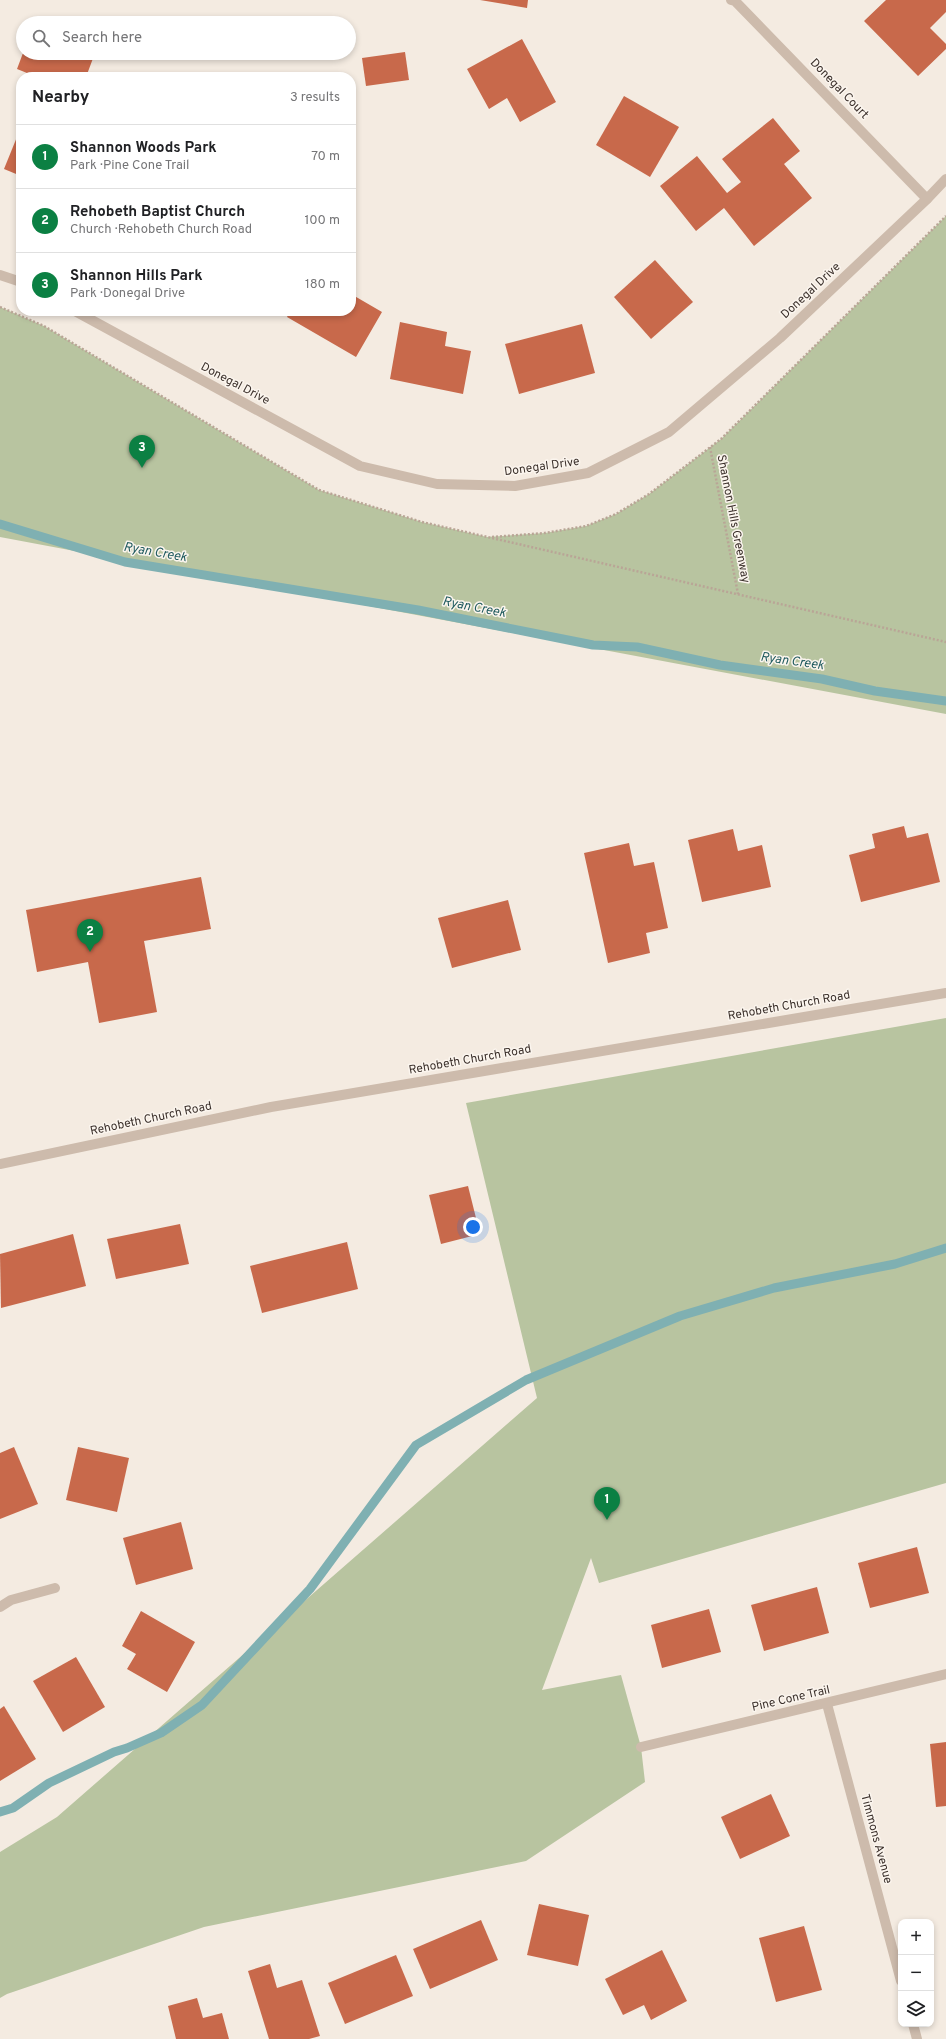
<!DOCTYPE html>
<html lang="en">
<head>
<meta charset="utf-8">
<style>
	:root { --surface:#fff; --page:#f2f2f2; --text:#202124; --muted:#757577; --line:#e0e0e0; --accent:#0b8043 }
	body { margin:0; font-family:Overpass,sans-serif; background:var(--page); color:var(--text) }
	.controls { position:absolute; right:12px; bottom:12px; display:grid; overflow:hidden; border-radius:8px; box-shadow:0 2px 6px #0003 }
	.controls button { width:36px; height:36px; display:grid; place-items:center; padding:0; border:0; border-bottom:1px solid var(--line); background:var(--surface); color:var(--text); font:20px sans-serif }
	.you { position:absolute; left:473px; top:1227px; width:14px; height:14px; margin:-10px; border:3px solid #fff; border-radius:50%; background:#1a73e8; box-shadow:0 0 0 6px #1a73e833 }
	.badge { display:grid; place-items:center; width:26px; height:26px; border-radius:50%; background:var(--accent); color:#fff; font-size:13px; font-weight:700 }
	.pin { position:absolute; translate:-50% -33px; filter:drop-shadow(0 1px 2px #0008) }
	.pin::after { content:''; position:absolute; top:21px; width:14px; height:12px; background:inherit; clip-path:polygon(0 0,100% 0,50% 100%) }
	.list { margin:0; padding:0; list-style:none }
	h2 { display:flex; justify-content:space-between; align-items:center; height:52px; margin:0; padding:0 16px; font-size:17px }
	h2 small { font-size:13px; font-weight:400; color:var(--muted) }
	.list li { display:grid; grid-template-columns:26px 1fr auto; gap:12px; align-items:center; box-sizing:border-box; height:64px; padding:0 16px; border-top:1px solid var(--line) }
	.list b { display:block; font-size:15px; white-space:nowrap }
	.list p { margin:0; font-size:13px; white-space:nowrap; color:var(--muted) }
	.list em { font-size:13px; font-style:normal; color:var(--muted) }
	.icon { flex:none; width:22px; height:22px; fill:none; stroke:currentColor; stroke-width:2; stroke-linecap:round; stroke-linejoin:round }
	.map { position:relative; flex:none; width:946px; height:2039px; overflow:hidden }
	.search { position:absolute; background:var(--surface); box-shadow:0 2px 6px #0003; left:16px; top:16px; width:340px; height:44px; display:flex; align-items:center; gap:10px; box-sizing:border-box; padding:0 14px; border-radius:22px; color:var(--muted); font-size:15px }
	.panel { position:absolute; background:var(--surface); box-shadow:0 2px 6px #0003; left:16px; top:72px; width:340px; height:244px; border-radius:16px }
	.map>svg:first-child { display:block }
</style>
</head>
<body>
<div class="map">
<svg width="946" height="2039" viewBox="0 0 946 2039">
	<rect width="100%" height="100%" fill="#f4ebe1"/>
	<g fill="#b8c4a0">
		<path d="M946,216V714L0,537V307L44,326L319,490L422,522L487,537L545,533L586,526L616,514L649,494L721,439Z"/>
		<path d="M946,1018V1483L599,1583L591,1558L542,1690L621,1675L641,1747L645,1782L526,1861L204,1927L7,1994L0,1998V1852L57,1817L537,1398L466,1103Z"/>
	</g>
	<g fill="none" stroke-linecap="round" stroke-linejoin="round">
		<g stroke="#7fb0b2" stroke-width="9">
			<path d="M0,524L125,562L418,610L593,645L637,647L720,665L822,679L875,691L946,701"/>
			<path d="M0,1812L13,1808L49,1783L114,1752L127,1748L161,1733L202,1705L310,1589L416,1445L526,1380L680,1316L774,1288L895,1264L946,1248"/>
		</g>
	</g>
	<g fill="#c8694b">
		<path d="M480,0H528L527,8Z"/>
		<path d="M886,0H946V12L930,28L946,44V49L918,76L864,21Z"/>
		<path d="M522,39L556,102L520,122L507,98L489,109L467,69Z"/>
		<path d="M405,52L409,80L366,86L362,58Z"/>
		<path d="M23,53H95L86,77H37L17,69Z"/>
		<path d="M624,96L679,127L650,177L596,145Z"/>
		<path d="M773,118L800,151L784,164L812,198L754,246L724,208L696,231L660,186L697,156L727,193L741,182L722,159Z"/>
		<path d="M19,132L21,133V176L4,169Z"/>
		<path d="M655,260L693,302L651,339L614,297Z"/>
		<path d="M351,294L382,312L356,357L287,317L290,311H351Z"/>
		<path d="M400,322L447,332L445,346L471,351L463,394L390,379Z"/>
		<path d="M582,324L595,373L519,394L505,344Z"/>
		<path d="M904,826L907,838L928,833L940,882L861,902L849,855L875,848L872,834Z"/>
		<path d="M733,829L738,851L762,845L771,887L702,902L688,840Z"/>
		<path d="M629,843L634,866L654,862L668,928L646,933L650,953L608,963L584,853Z"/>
		<path d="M201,877L211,929L144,941L157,1012L99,1023L88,962L37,972L26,910Z"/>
		<path d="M508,900L521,950L452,968L438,918Z"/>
		<path d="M468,1186L480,1234L441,1244L429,1195Z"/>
		<path d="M180,1224L189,1264L116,1279L107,1239Z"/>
		<path d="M73,1234L86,1286L1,1308L0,1254Z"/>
		<path d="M347,1242L358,1289L262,1313L250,1266Z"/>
		<path d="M14,1447L38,1504L0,1519V1453Z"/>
		<path d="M78,1447L129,1458L117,1512L66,1500Z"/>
		<path d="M181,1522L193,1569L136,1585L123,1538Z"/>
		<path d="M917,1547L929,1593L870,1608L858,1563Z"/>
		<path d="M817,1587L829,1633L764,1651L751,1605Z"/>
		<path d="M709,1609L721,1652L662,1668L651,1625Z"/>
		<path d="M141,1611L195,1642L167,1692L127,1669L136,1654L122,1646Z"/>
		<path d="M76,1657L105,1707L63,1732L33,1681Z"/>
		<path d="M4,1706L36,1759L0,1781V1709Z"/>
		<path d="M946,1742V1806L936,1807L930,1744Z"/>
		<path d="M771,1794L790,1836L740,1859L721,1817Z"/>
		<path d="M539,1904L589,1915L578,1966L527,1955Z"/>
		<path d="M481,1920L498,1960L430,1989L413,1949Z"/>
		<path d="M804,1926L822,1990L776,2002L759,1938Z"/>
		<path d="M662,1950L687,2001L651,2020L644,2005L623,2015L605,1979Z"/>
		<path d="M396,1955L413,1996L345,2024L328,1983Z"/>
		<path d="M270,1964L277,1988L302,1980L320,2036L309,2039H269L248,1971Z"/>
		<path d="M197,1998L203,2018L222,2013L229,2039H176L168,2006Z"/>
	</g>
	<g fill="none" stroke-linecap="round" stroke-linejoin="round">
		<g stroke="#b9a596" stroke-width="2.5" stroke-dasharray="2 2" stroke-linecap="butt">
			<path d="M0,307L44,326L319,490L422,522L946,642"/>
			<path d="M710,447L738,594"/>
			<path d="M492,537L545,533L586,526L616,514L649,494L721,439L946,216"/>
		</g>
		<g stroke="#cdbbac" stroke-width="10">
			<path d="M731,0L735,1L927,199"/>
			<path d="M0,275L21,282"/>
			<path d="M75,311L360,466L437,484L515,486L588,473L669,432L780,338L927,199L946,179"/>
			<path d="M0,1164L271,1107L946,993"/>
			<path d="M0,1607L11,1600L55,1588"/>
			<path d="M827,1704L901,1981"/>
			<path d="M641,1747L946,1674"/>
			<path d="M913,2024L917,2039"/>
		</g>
	</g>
	<g text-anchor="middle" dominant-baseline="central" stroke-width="3" stroke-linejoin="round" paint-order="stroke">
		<g font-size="12" fill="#3b302b" stroke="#fbf5ee">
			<text transform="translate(839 89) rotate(46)">Donegal Court</text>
			<text transform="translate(811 291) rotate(-43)">Donegal Drive</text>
			<text transform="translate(235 384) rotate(28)">Donegal Drive</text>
			<text transform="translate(542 467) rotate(-8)">Donegal Drive</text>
			<text transform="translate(733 519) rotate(79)">Shannon Hills Greenway</text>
			<text transform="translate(789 1006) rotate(-10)">Rehobeth Church Road</text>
			<text transform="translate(470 1060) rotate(-10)">Rehobeth Church Road</text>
			<text transform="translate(151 1119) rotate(-12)">Rehobeth Church Road</text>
			<text transform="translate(791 1699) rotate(-13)">Pine Cone Trail</text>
			<text transform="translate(876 1839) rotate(75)">Timmons Avenue</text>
		</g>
		<g font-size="13" font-style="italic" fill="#1f5a5e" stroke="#fbf5ee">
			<text transform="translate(155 553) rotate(10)">Ryan Creek</text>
			<text transform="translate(474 608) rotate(11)">Ryan Creek</text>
			<text transform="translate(792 662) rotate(8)">Ryan Creek</text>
		</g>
	</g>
</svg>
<div class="controls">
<button>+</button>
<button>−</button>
<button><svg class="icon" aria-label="layers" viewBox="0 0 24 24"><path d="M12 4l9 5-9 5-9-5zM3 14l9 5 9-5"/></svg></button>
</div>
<div class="you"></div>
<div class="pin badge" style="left:607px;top:1520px">1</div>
<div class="pin badge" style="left:90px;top:952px">2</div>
<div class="pin badge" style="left:142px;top:468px">3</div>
<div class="search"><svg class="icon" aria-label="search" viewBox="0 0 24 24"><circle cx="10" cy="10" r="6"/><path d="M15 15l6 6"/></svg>Search here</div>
<section class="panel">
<h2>Nearby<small>3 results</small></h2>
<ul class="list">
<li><span class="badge">1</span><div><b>Shannon Woods Park</b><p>Park · Pine Cone Trail</p></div><em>70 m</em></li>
<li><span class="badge">2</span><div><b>Rehobeth Baptist Church</b><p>Church · Rehobeth Church Road</p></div><em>100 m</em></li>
<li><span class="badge">3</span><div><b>Shannon Hills Park</b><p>Park · Donegal Drive</p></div><em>180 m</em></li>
</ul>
</section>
</div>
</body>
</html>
